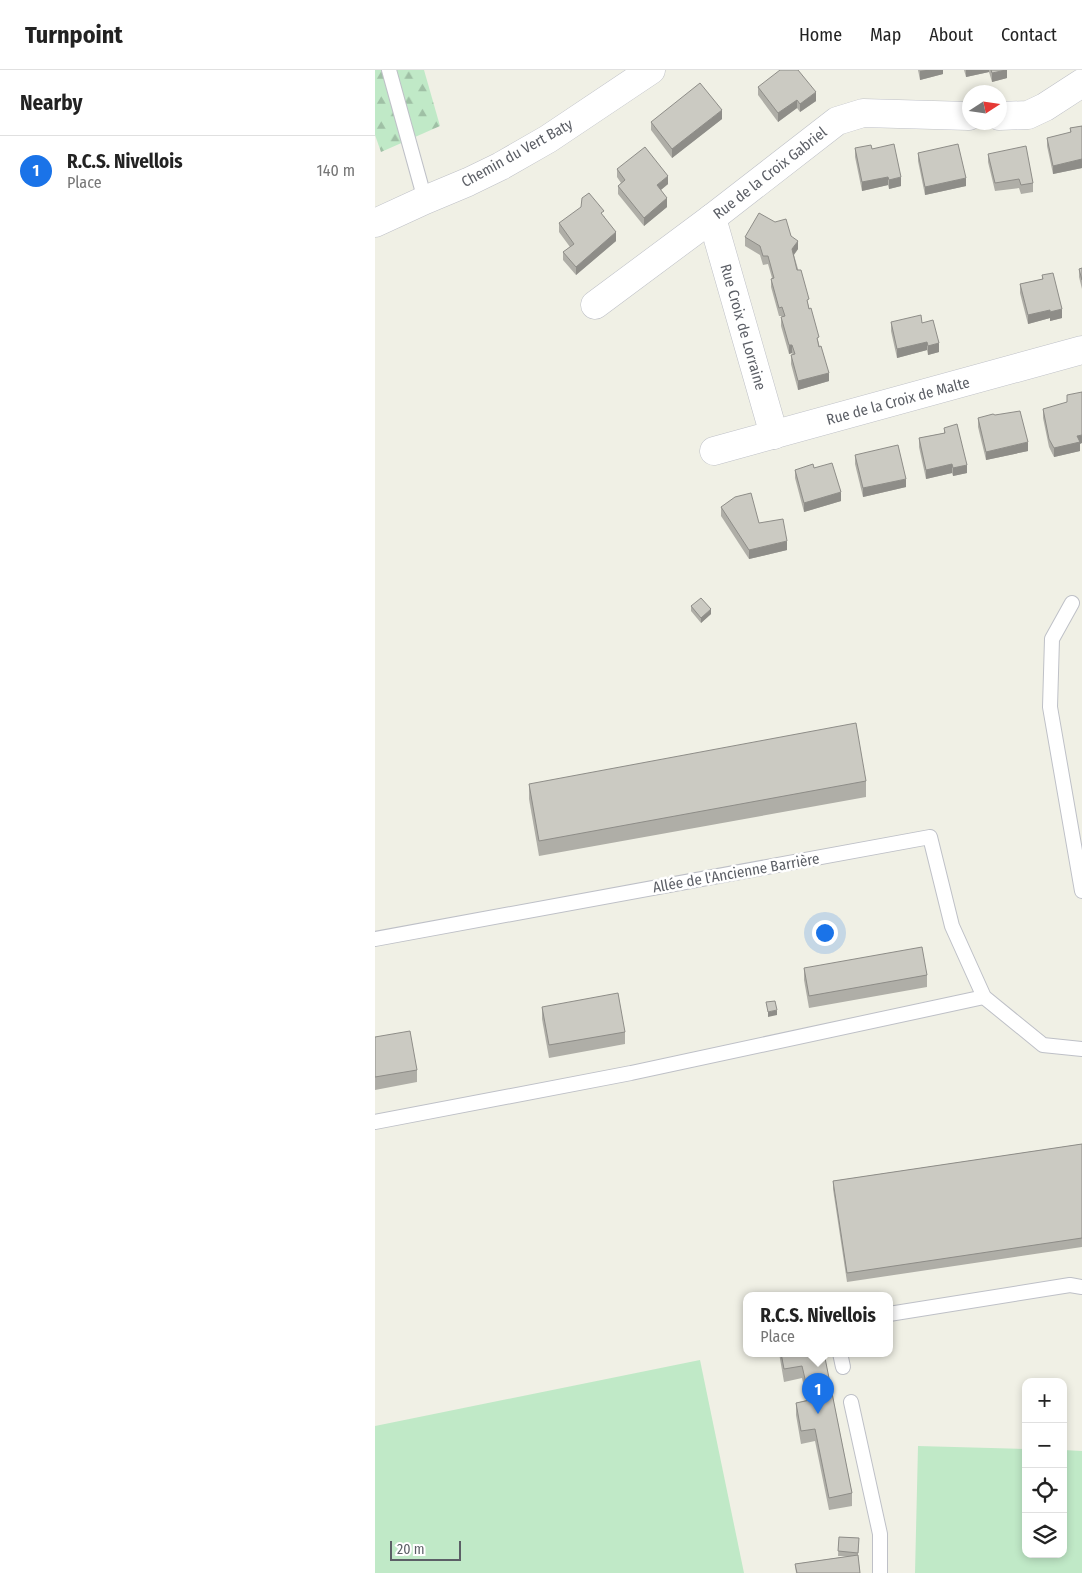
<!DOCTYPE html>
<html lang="en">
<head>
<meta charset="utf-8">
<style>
	:root { --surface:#fff; --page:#f2f2f2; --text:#222; --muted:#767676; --line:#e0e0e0; --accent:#1a73e8 }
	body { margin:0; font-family:"Fira Sans Condensed",sans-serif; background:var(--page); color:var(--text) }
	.controls { position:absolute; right:15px; bottom:15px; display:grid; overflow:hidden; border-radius:10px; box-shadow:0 2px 8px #0003 }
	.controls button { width:45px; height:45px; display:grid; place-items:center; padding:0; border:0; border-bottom:1px solid var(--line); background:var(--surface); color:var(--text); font:25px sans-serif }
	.compass { position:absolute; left:587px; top:15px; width:45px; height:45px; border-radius:50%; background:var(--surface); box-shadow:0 2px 8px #0003; rotate:78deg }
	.scale { position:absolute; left:15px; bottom:12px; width:71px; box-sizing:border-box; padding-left:5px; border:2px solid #5c5f66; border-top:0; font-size:14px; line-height:18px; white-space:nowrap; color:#5c5f66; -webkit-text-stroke:4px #fff; paint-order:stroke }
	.you { position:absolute; left:449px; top:862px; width:18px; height:18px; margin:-12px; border:4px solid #fff; border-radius:50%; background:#1a73e8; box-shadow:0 0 0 8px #1a73e833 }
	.badge { display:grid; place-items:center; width:32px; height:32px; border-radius:50%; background:var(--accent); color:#fff; font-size:16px; font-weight:700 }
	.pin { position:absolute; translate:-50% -41px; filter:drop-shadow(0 1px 2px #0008) }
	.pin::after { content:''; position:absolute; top:26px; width:18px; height:15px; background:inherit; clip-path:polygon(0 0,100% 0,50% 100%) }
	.popup { position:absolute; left:368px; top:1222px; width:150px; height:65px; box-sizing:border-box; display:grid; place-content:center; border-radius:10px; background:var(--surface); filter:drop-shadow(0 1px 4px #0005); font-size:16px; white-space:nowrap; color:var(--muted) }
	.popup b { font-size:19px; color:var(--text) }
	.popup::after { content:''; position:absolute; left:50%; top:100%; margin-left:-10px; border:10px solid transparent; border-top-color:var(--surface) }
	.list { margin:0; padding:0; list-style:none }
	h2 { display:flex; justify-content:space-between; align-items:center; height:65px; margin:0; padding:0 20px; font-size:21px }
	h2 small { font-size:16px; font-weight:400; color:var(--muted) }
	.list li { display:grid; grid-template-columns:32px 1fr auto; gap:15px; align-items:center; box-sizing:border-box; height:70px; padding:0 20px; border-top:1px solid var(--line) }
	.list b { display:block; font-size:19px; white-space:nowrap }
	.list p { margin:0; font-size:16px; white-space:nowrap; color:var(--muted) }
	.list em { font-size:16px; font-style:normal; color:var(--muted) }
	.icon { flex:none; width:28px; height:28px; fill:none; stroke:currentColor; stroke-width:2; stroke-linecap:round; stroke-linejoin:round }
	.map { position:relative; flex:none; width:707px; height:1503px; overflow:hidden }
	header { display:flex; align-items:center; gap:30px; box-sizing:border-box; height:70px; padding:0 25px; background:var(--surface); border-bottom:1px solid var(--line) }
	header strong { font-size:24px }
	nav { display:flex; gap:28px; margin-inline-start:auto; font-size:18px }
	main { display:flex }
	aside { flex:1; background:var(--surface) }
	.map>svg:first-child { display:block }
</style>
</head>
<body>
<header>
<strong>Turnpoint</strong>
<nav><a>Home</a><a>Map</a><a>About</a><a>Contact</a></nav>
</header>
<main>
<aside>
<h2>Nearby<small></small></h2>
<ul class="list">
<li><span class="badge">1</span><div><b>R.C.S. Nivellois</b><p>Place</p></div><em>140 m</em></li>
</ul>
</aside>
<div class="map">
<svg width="707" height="1503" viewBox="0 0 707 1503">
	<defs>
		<pattern id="forest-firs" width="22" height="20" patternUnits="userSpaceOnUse" patternTransform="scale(1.25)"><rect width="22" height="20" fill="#c0e9c7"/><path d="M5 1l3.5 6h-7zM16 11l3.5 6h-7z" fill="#9fc0a5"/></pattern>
	</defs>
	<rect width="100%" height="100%" fill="#f0f0e5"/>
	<path fill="url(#forest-firs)" d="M0,0H49L65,56L6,82L0,65Z"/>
	<g fill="#c0e9c7">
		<path d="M325,1290L369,1503H0V1356Z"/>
		<path d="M543,1376L651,1379V1484H688V1380L707,1381V1503H540Z"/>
	</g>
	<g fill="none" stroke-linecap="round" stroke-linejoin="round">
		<g stroke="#bec0c7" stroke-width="16">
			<g id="service">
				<path d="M14,0L50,130"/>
				<path d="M697,533L677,569L675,637L707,821"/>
				<path d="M0,869L555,767L577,856L609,927L668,975L707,979"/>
				<path d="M0,1052L256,1003L609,927"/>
				<path d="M514,1244L695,1215L707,1217"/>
				<path d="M465,1283L468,1297"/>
				<path d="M476,1332L505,1464V1503"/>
			</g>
		</g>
		<g stroke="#bec0c7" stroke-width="29">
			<g id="minor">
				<path d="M624,46L653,45L670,37L707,13"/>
				<path d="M337,148L399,365"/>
				<path d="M0,153L50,130L93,112L126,96L173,69L276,0"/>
				<path d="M220,235L337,148L462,51L488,43L594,46"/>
				<path d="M339,381L707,280"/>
			</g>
		</g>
		<use href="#service" stroke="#fff" stroke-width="14"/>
		<use href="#minor" stroke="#fff" stroke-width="28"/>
	</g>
	<g fill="#afaea7">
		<path d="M543,0H568V4L545,10Z"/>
		<path d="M589,0H632V8L617,12L614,2L591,7Z"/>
		<path d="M383,17L441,31L425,42L422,38L403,52L383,25Z"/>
		<path d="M347,49L297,88L276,60V52Z"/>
		<path d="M707,56V98L678,104L672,76V68L695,63V58Z"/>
		<path d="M480,78L497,79L526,116L514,119L513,115L487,121L480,87Z"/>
		<path d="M543,83L591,116L550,125L543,91Z"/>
		<path d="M613,84L658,113V122L646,124L644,118L620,121L613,92Z"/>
		<path d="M242,99L293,114L286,120L292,137L269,156L243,124V116L246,113L242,107Z"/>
		<path d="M229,146L241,171L201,205L188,190V182L195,177L184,162V153Z"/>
		<path d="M416,166L423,179L419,185L434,237L454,311L423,320L416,294V285H418L417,283L414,284L406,256V247H408L407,246H404L396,217V209L397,208L393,194L388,195L385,185L370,176V167Z"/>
		<path d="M707,198V219L704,207V199Z"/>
		<path d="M667,205L687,248L675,251V248L653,254L645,223V214L667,209Z"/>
		<path d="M516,252L547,253L564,282L553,285L552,280L522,288L516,261Z"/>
		<path d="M692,325L705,374V381L679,387L674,377L668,348V339L692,333Z"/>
		<path d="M603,348L653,381L611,390L603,357Z"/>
		<path d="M569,358L592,403L578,406L577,403L551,409L544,377V368L569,363Z"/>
		<path d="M480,385L531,417L488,427L480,394Z"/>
		<path d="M439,398L466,431L429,442L420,408V400Z"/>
		<path d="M346,437L384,453L412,480L374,489L346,446Z"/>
		<path d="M316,536L336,544L326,553L316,541Z"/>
		<path d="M491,711V727L164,786L154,729V714Z"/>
		<path d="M429,898L552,905V917L434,938L429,910Z"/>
		<path d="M167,937L250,962V974L174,988L167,949Z"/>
		<path d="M0,967L42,1000V1012L0,1020Z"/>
		<path d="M707,1074V1177L472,1212L458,1119V1111Z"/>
		<path d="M404,1283H449L477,1423V1436L454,1440L440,1371L426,1374L421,1345V1333L432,1330L427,1308L409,1312Z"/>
		<path d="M464,1467L484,1468L483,1486L485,1503H421L420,1494L474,1486H463Z"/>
	</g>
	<g fill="#8e8d88">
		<path d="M551,0H568V4L545,10V1Z"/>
		<path d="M591,0H614V2L591,7Z"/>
		<path d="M631,0H632V8L617,12V3Z"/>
		<path d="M441,22V31L425,42V34Z"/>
		<path d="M422,30V38L403,52V43Z"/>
		<path d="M347,40V49L297,88V79Z"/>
		<path d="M707,89V98L678,104V96Z"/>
		<path d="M293,106V114L282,123V115Z"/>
		<path d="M513,107V115L487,121V112Z"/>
		<path d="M526,107V116L514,119V110Z"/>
		<path d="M591,108V116L550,125V117Z"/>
		<path d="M292,128V137L269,156V148Z"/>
		<path d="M241,162V171L201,205V197Z"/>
		<path d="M423,171V179L417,187V179Z"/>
		<path d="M687,239V248L675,251V242Z"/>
		<path d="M675,240V248L653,254V245Z"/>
		<path d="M552,272V280L522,288V279Z"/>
		<path d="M564,273V282L553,285V276Z"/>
		<path d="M414,275H417V283L414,284Z"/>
		<path d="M454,303V311L423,320V311Z"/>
		<path d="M707,365V373L705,374V381L679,387V378L702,366Z"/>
		<path d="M653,372V381L611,390V382Z"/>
		<path d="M577,394V403L551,409V400Z"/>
		<path d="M592,395V403L578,406V398Z"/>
		<path d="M531,409V417L488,427V418Z"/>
		<path d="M466,422V431L429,442V433Z"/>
		<path d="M412,471V480L374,489V480Z"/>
		<path d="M336,539V544L326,553V548Z"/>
		<path d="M402,940V945L393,947V942Z"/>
	</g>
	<g fill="#cbcac2" stroke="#8e8d88">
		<path d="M405,0H423L441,22L425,34L422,30L403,43L383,17Z"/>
		<path d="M616,0H631L617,3Z"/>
		<path d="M325,13L347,40L297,79L276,52Z"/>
		<path d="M707,56V89L678,96L672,68L696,62L695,58Z"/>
		<path d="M519,74L526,107L514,110L513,107L487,112L480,78L496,75L497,79Z"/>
		<path d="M583,74L591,108L550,117L543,83Z"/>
		<path d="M651,76L658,113L646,115L644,109L620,113L613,84Z"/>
		<path d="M270,77L293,106L282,115L292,128L269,148L243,116L250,110L242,99Z"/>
		<path d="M214,123L229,141L226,143L241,162L201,197L188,182L199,174L184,153L206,137L207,128Z"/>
		<path d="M384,143L400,152L411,149L416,166L423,171L417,179L422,200H426L434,229L432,230L434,239L436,238L444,267L442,268L444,277L446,276L454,303L423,311L416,285L420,284L417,275H414L406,247L410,246L407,237L404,238L396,209L399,208L393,186H388L385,176L370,167Z"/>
		<path d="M707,198V210L704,199Z"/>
		<path d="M678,203L687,239L675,242V240L653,245L645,214L668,209L667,205Z"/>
		<path d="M546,245L547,253L558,250L564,273L553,276L552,272L522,279L516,252Z"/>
		<path d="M707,322V365L702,366L705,372L679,378L674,369L668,339L692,332V325Z"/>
		<path d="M645,341L653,372L611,382L603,348L618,344L620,345Z"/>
		<path d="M582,354L592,395L578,398L577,394L551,400L544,368L570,363L569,358Z"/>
		<path d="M523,375L531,409L488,418L480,385Z"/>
		<path d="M457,393L466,422L429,433L420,400L438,394L439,398Z"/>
		<path d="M376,423L384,453L408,449L412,471L374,480L346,437L360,427Z"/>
		<path d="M326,528L336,539L326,548L316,536Z"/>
		<path d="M481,653L491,711L164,771L154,714Z"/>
		<path d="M547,877L552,905L434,926L429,898Z"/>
		<path d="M243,923L250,962L174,975L167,937Z"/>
		<path d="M400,931L402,940L393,942L391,932Z"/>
		<path d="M35,961L42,1000L0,1007V967Z"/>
		<path d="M707,1074V1168L472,1203L458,1111Z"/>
		<path d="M406,1283H449L477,1423L454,1428L440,1359L426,1361L421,1333L435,1330L427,1296L409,1299Z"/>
		<path d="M464,1467L484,1468L483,1483L463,1481Z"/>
		<path d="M483,1485L485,1503H422L420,1494Z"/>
	</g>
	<g text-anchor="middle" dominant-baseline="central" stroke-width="5" stroke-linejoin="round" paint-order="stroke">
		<g font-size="15" fill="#5c5f66" stroke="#fff">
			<text transform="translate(142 83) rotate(-29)">Chemin du Vert Baty</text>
			<text transform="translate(395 103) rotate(-38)">Rue de la Croix Gabriel</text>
			<text transform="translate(368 257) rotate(74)">Rue Croix de Lorraine</text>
			<text transform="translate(523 331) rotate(-15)">Rue de la Croix de Malte</text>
			<text transform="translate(361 803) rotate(-10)">Allée de l'Ancienne Barrière</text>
		</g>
	</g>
</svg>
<div class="controls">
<button>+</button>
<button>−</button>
<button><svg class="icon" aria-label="locate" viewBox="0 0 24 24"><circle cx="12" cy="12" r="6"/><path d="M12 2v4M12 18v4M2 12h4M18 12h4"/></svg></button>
<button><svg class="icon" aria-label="layers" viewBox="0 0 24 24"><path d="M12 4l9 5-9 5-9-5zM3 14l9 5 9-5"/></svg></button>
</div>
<svg class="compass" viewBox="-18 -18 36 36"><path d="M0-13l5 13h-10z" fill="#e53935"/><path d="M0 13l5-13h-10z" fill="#767676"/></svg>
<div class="scale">20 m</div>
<div class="you"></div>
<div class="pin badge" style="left:443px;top:1344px">1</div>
<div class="popup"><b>R.C.S. Nivellois</b>Place</div>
</div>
</main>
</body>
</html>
